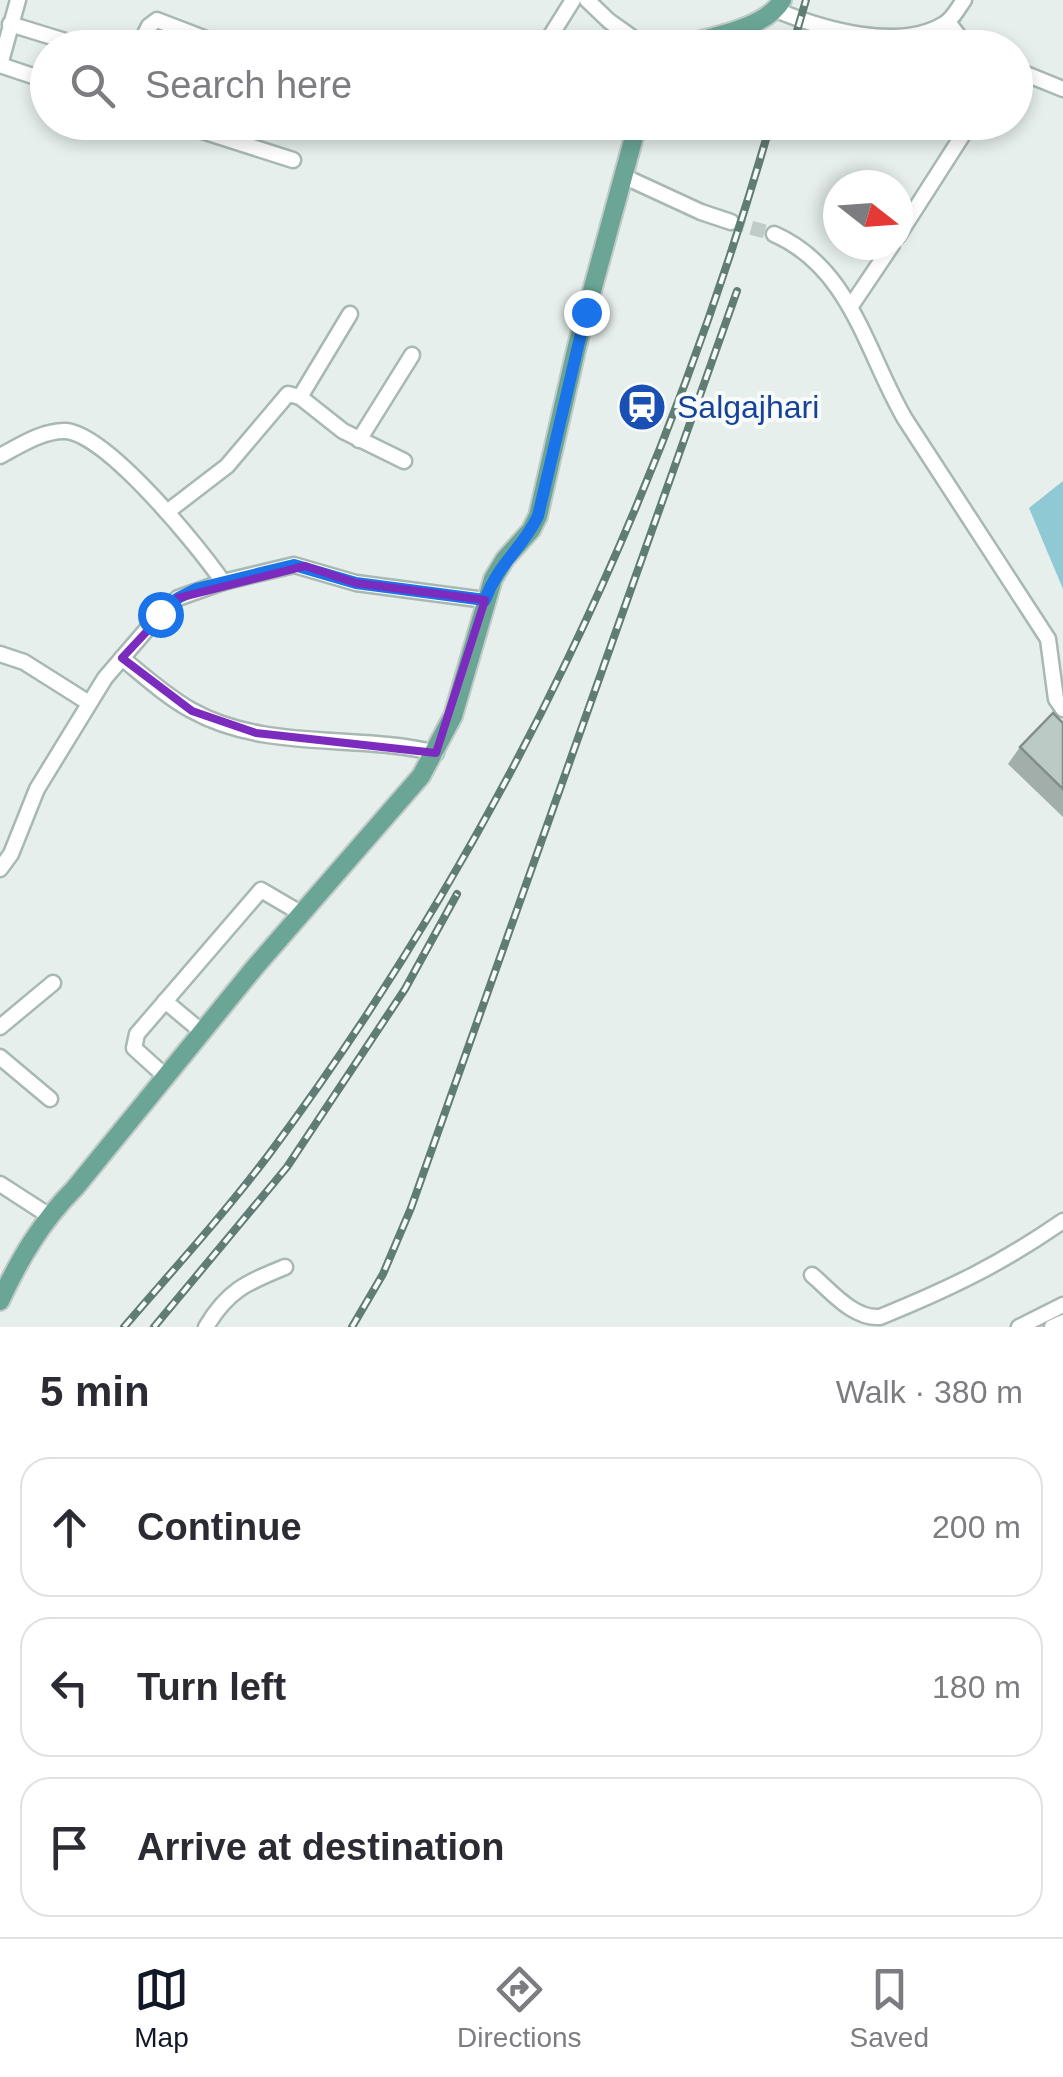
<!DOCTYPE html>
<html lang="en">
<head>
<meta charset="utf-8">
<style>
	:root { --surface:#fff; --page:#f7f7f7; --text:#2b2b33; --muted:#7c7c81; --line:#e1e1e2; --accent:#111827 }
	body { margin:0; font-family:Arial,sans-serif; background:var(--page); color:var(--text) }
	.compass { position:absolute; left:823px; top:170px; width:90px; height:90px; border-radius:50%; background:var(--surface); box-shadow:0 5px 15px #0003; rotate:107deg }
	.stop { position:absolute; width:30px; height:30px; margin:-22px; border:8px solid #1a73e8; border-radius:50%; background:#fff }
	.stop.end { background:#1a73e8; border-color:#fff; box-shadow:0 2px 10px #0008 }
	.list { margin:0; padding:0; list-style:none }
	h2 { display:flex; justify-content:space-between; align-items:center; height:130px; margin:0; padding:0 40px; font-size:42px }
	h2 small { font-size:32px; font-weight:400; color:var(--muted) }
	.list li { display:grid; grid-template-columns:65px 1fr auto; gap:30px; align-items:center; box-sizing:border-box; height:140px; margin:0 20px 20px; padding:0 20px; border:2px solid var(--line); border-radius:30px }
	.list b { display:block; font-size:38px; white-space:nowrap }
	.list em { font-size:32px; font-style:normal; color:var(--muted) }
	.icon { flex:none; width:55px; height:55px; fill:none; stroke:currentColor; stroke-width:2; stroke-linecap:round; stroke-linejoin:round }
	.map { position:relative; flex:none; width:1063px; height:1327px; overflow:hidden }
	.search { position:absolute; background:var(--surface); box-shadow:0 5px 15px #0003; left:30px; right:30px; top:30px; height:110px; display:flex; align-items:center; gap:25px; box-sizing:border-box; padding:0 35px; border-radius:55px; color:var(--muted); font-size:38px }
	.sheet { height:610px; background:var(--surface) }
	nav { display:flex; justify-content:space-around; align-items:center; box-sizing:border-box; height:140px; border-top:2px solid var(--line); background:var(--surface); font-size:28px; color:var(--muted) }
	nav a { display:grid; justify-items:center; gap:5px }
	nav .on { color:var(--accent) }
	.map>svg:first-child { display:block }
</style>
</head>
<body>
<div class="map">
<svg width="1063" height="1327" viewBox="0 0 1063 1327">
	<rect width="100%" height="100%" fill="#e6efeb"/>
	<path fill="#8ec9d4" d="M1063,481V589L1029,508Z"/>
	<g fill="none" stroke-linecap="round" stroke-linejoin="round">
		<path stroke="#bfccc8" stroke-width="14" stroke-dasharray="14 7" stroke-linecap="butt" d="M731,222L774,234"/>
		<g stroke="#a8b8b2" stroke-width="19">
			<g id="minor">
				<path d="M587,0L609,21L647,48"/>
				<path d="M776,10C822,29 899,52 944,24C953,19 958,8 964,0"/>
				<path d="M948,22L968,48"/>
				<path d="M10,24L88,48"/>
				<path d="M437,43L441,48"/>
				<path d="M138,48L149,26L157,20L230,48"/>
				<path d="M543,48L573,0"/>
				<path d="M0,65L18,0"/>
				<path d="M0,65L48,81"/>
				<path d="M1016,70L1063,89"/>
				<path d="M174,122L293,160"/>
				<path d="M446,122L462,127L481,122"/>
				<path d="M623,176L701,212L731,222"/>
				<path d="M774,234C851,268 866,352 905,419L1048,639L1056,699L1063,709"/>
				<path d="M898,236L971,122"/>
				<path d="M851,306L892,245"/>
				<path d="M300,397L350,314"/>
				<path d="M359,440L412,355"/>
				<path d="M0,456C19,446 43,430 66,431C108,435 199,547 223,582L294,565L356,583L485,600"/>
				<path d="M167,512L227,466L288,394L300,397L343,431L404,461"/>
				<path d="M0,654L24,662L89,703"/>
				<path d="M122,658C144,676 166,696 191,710C266,752 356,733 436,753"/>
				<path d="M0,869L11,854L37,789L105,678L160,614L178,598L223,582"/>
				<path d="M165,1001L202,1032"/>
				<path d="M0,1027L53,983"/>
				<path d="M0,1057L50,1099"/>
				<path d="M166,1077L134,1048L137,1034L261,890L302,914"/>
				<path d="M0,1184L48,1215"/>
				<path d="M812,1275C831,1291 853,1319 880,1317C949,1289 1001,1264 1063,1221"/>
				<path d="M206,1327C228,1290 246,1283 285,1267"/>
				<path d="M1019,1327L1063,1305"/>
				<path d="M1052,1327L1063,1322"/>
			</g>
		</g>
		<g stroke="#c2cac8" stroke-width="22">
			<g id="major">
				<path d="M672,48C703,38 766,30 782,0"/>
				<path d="M0,1301C20,1258 42,1221 75,1188L255,967L421,776L453,716L493,579L505,559L531,530L538,516L577,346L638,122"/>
			</g>
		</g>
		<use href="#minor" stroke="#fff" stroke-width="14"/>
		<use href="#major" stroke="#6aa596" stroke-width="18"/>
		<g stroke="#5f7d75" stroke-width="8">
			<g id="rail">
				<path d="M792,48L806,0"/>
				<path d="M124,1327C173,1270 225,1213 270,1153C500,844 665,492 771,122"/>
				<path d="M154,1327L287,1167L405,989L457,894"/>
				<path d="M352,1327L383,1274L411,1208L737,291"/>
			</g>
		</g>
		<use href="#rail" stroke="#f7fbf9" stroke-width="4" stroke-dasharray="11" stroke-linecap="butt"/>
	</g>
	<path fill="#a1aea9" d="M1063,723V817L1008,764L1020,747Z"/>
	<path fill="#bbcac4" stroke="#838d89" stroke-width="2.5" d="M1053,713L1063,723V789L1020,747Z"/>
	<g fill="none" stroke-linecap="round" stroke-linejoin="round">
		<path stroke="#1a73e8" stroke-width="12" d="M160,614L178,598L196,589L294,565L356,583L485,600C499,562 523,548 538,516L586,312"/>
	</g>
	<path fill="none" stroke="#7b2cbf" stroke-width="8" stroke-linejoin="round" d="M305,566L356,583L485,600L436,753L256,733L192,711L122,658L178,598Z"/>
	<defs>
		<g id="station-disc" transform="scale(2.5)"><circle r="9.5" fill="#1a4fb4" stroke="#f7fbf9"/><path d="M-3-6H3Q5-6 5-4V2Q5 4 3 4L4.5 6H3L1.5 4h-3L-3 6H-4.5L-3 4Q-5 4-5 2V-4Q-5-6-3-6ZM-3.5-4v3h7v-3ZM-3.5 1v1.5H-2V1ZM2 1v1.5H3.5V1Z" fill="#fff"/></g>
	</defs>
	<g fill-rule="evenodd">
		<use href="#station-disc" x="642" y="407"/>
	</g>
	<g text-anchor="middle" dominant-baseline="central" stroke-width="8" stroke-linejoin="round" paint-order="stroke">
		<g font-size="32" fill="#164399" stroke="#f7fbf9" text-anchor="start">
			<text x="677" y="407">Salgajhari</text>
		</g>
	</g>
</svg>
<svg class="compass" viewBox="-18 -18 36 36"><path d="M0-13l5 13h-10z" fill="#e53935"/><path d="M0 13l5-13h-10z" fill="#7c7c81"/></svg>
<div class="stop" style="left:160px;top:614px"></div>
<div class="stop end" style="left:586px;top:312px"></div>
<div class="search"><svg class="icon" aria-label="search" viewBox="0 0 24 24"><circle cx="10" cy="10" r="6"/><path d="M15 15l6 6"/></svg>Search here</div>
</div>
<section class="sheet">
<h2>5 min<small>Walk · 380 m</small></h2>
<ul class="list">
<li><svg class="icon" aria-label="ahead" viewBox="0 0 24 24"><path d="M12 20V5M6 11l6-6 6 6"/></svg><div><b>Continue</b></div><em>200 m</em></li>
<li><svg class="icon" aria-label="left" viewBox="0 0 24 24"><path d="M17 20v-9H6M10 6l-5 5 5 5"/></svg><div><b>Turn left</b></div><em>180 m</em></li>
<li><svg class="icon" aria-label="arrive" viewBox="0 0 24 24"><path d="M6 21V4h12l-3 4 3 4H6"/></svg><div><b>Arrive at destination</b></div></li>
</ul>
</section>
<nav>
<a class="on"><svg class="icon" aria-label="map" viewBox="0 0 24 24"><path d="M3 6l6-2 6 2 6-2v14l-6 2-6-2-6 2zM9 4v14M15 6v14"/></svg>Map</a>
<a><svg class="icon" aria-label="directions" viewBox="0 0 24 24"><path d="M12 3l9 9-9 9-9-9zM9 14v-3h6M13 9l2 2-2 2"/></svg>Directions</a>
<a><svg class="icon" aria-label="saved" viewBox="0 0 24 24"><path d="M7 4h10v16l-5-4-5 4z"/></svg>Saved</a>
</nav>
</body>
</html>
